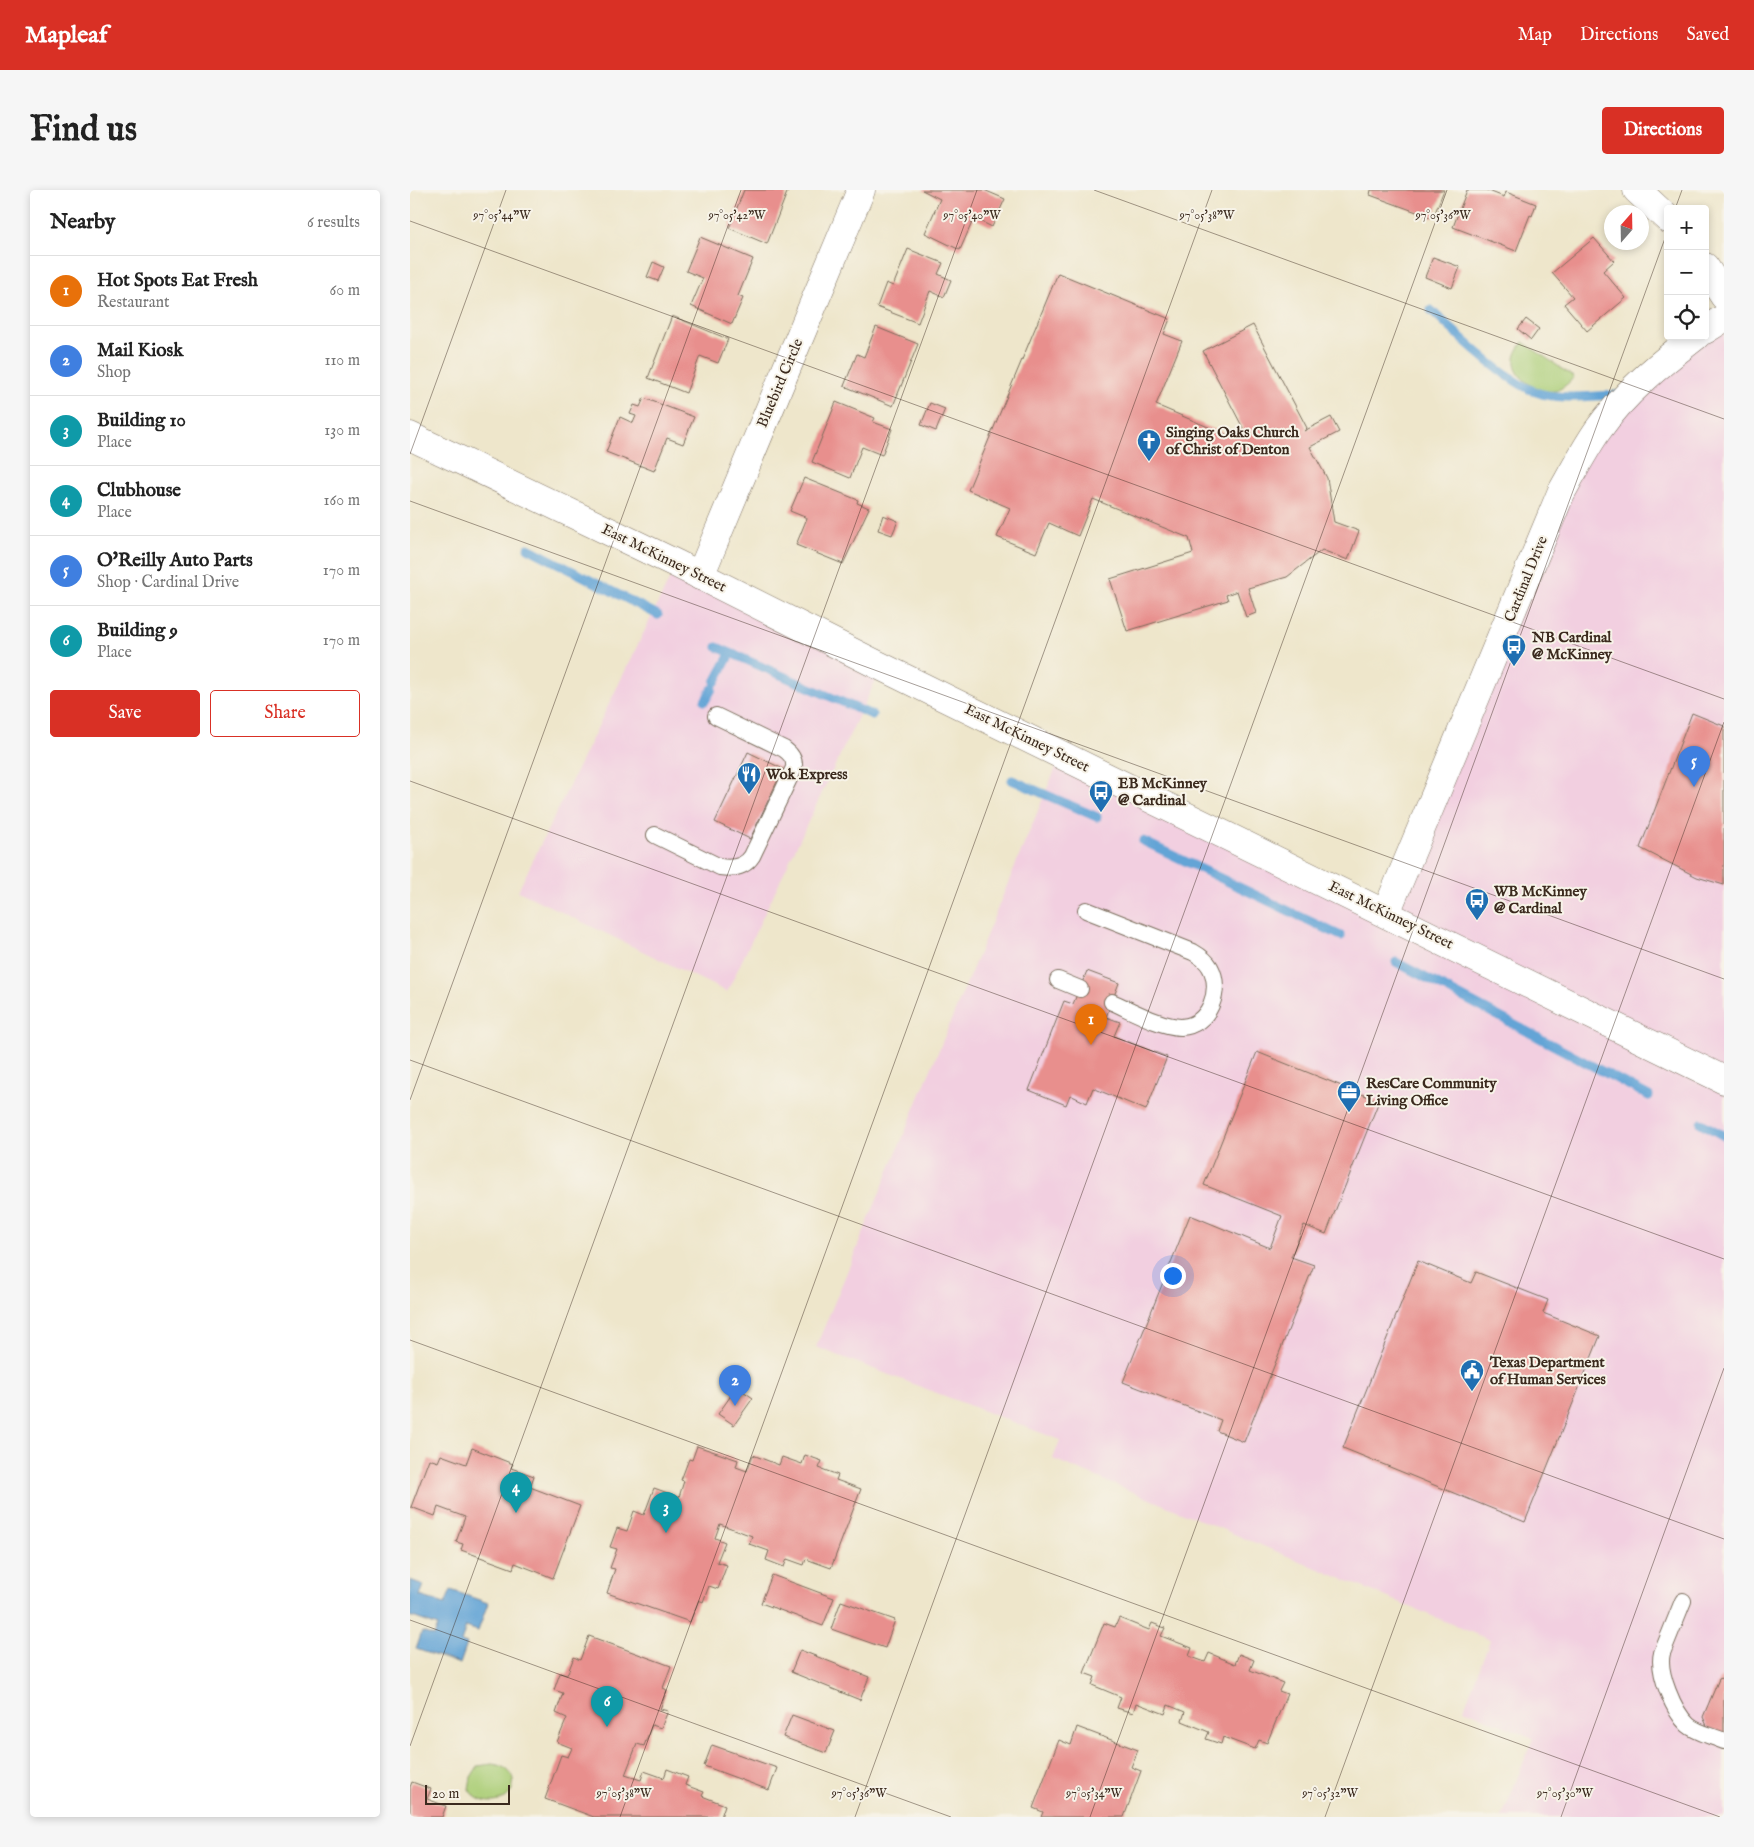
<!DOCTYPE html>
<html lang="en">
<head>
<meta charset="utf-8">
<style>
	:root { --surface:#fff; --page:#f6f6f6; --text:#222; --muted:#767676; --line:#e0e0e0; --accent:#d93025 }
	body { margin:0; font-family:"IM FELL English",serif; background:var(--page); color:var(--text) }
	.controls { position:absolute; right:15px; top:15px; display:grid; overflow:hidden; border-radius:5px; box-shadow:0 2px 8px #0003 }
	.controls button { width:45px; height:45px; display:grid; place-items:center; padding:0; border:0; border-bottom:1px solid var(--line); background:var(--surface); color:var(--text); font:25px sans-serif }
	.compass { position:absolute; left:1194px; top:15px; width:45px; height:45px; border-radius:50%; background:var(--surface); box-shadow:0 2px 8px #0003; rotate:20deg }
	.scale { position:absolute; left:15px; bottom:12px; width:85px; box-sizing:border-box; padding-left:5px; border:2px solid #3b2a1e; border-top:0; font-size:14px; line-height:18px; white-space:nowrap; color:#3b2a1e; -webkit-text-stroke:4px #f7f3e8; paint-order:stroke }
	.you { position:absolute; left:762px; top:1085px; width:18px; height:18px; margin:-12px; border:4px solid #fff; border-radius:50%; background:#1a73e8; box-shadow:0 0 0 8px #1a73e833 }
	.badge { display:grid; place-items:center; width:32px; height:32px; border-radius:50%; background:var(--accent); color:#fff; font-size:16px; font-weight:700 }
	.pin { position:absolute; translate:-50% -41px; filter:drop-shadow(0 1px 2px #0008) }
	.pin::after { content:''; position:absolute; top:26px; width:18px; height:15px; background:inherit; clip-path:polygon(0 0,100% 0,50% 100%) }
	.list { margin:0; padding:0; list-style:none }
	h2 { display:flex; justify-content:space-between; align-items:center; height:65px; margin:0; padding:0 20px; font-size:21px }
	h2 small { font-size:16px; font-weight:400; color:var(--muted) }
	.list li { display:grid; grid-template-columns:32px 1fr auto; gap:15px; align-items:center; box-sizing:border-box; height:70px; padding:0 20px; border-top:1px solid var(--line) }
	.list b { display:block; font-size:19px; white-space:nowrap }
	.list p { margin:0; font-size:16px; white-space:nowrap; color:var(--muted) }
	.list em { font-size:16px; font-style:normal; color:var(--muted) }
	.actions { display:flex; gap:10px; padding:15px 20px }
	.actions a { flex:1; padding:11px 0; border:1px solid var(--accent); border-radius:5px; text-align:center; font-size:18px; color:var(--accent) }
	.actions .main { background:var(--accent); color:#fff }
	.icon { flex:none; width:28px; height:28px; fill:none; stroke:currentColor; stroke-width:2; stroke-linecap:round; stroke-linejoin:round }
	.map { position:relative; flex:none; width:1314px; height:1627px; overflow:hidden; border-radius:5px }
	header { display:flex; align-items:center; gap:30px; box-sizing:border-box; height:70px; padding:0 25px; background:var(--accent); color:#fff }
	header strong { font-size:24px }
	nav { display:flex; gap:28px; margin-inline-start:auto; font-size:18px }
	.intro { display:flex; align-items:center; justify-content:space-between; box-sizing:border-box; height:120px; padding:0 30px }
	h1 { margin:0; font-size:35px }
	.button { padding:12px 22px; border-radius:5px; background:var(--accent); color:#fff; font-size:18px; font-weight:700 }
	main { display:flex; gap:30px; padding:0 30px }
	aside { flex:1; background:var(--surface); border-radius:5px; box-shadow:0 2px 8px #0003 }
	.map>svg:first-child { display:block }
</style>
</head>
<body>
<header>
<strong>Mapleaf</strong>
<nav><a>Map</a><a>Directions</a><a>Saved</a></nav>
</header>
<div class="intro"><h1>Find us</h1><a class="button">Directions</a></div>
<main>
<aside>
<h2>Nearby<small>6 results</small></h2>
<ul class="list">
<li><span class="badge" style="background:#e8710a">1</span><div><b>Hot Spots Eat Fresh</b><p>Restaurant</p></div><em>60 m</em></li>
<li><span class="badge" style="background:#3f7fe0">2</span><div><b>Mail Kiosk</b><p>Shop</p></div><em>110 m</em></li>
<li><span class="badge" style="background:#0f9aa8">3</span><div><b>Building 10</b><p>Place</p></div><em>130 m</em></li>
<li><span class="badge" style="background:#0f9aa8">4</span><div><b>Clubhouse</b><p>Place</p></div><em>160 m</em></li>
<li><span class="badge" style="background:#3f7fe0">5</span><div><b>O'Reilly Auto Parts</b><p>Shop · Cardinal Drive</p></div><em>170 m</em></li>
<li><span class="badge" style="background:#0f9aa8">6</span><div><b>Building 9</b><p>Place</p></div><em>170 m</em></li>
</ul>
<div class="actions"><a class="main">Save</a><a>Share</a></div>
</aside>
<div class="map">
<svg width="1314" height="1627" viewBox="0 0 1314 1627">
	<rect width="100%" height="100%" fill="#f7f3e8"/>
	<filter id="ink" filterUnits="userSpaceOnUse"><feTurbulence type="fractalNoise" baseFrequency=".02" numOctaves="2"/><feDisplacementMap in="SourceGraphic" scale="10" xChannelSelector="R" yChannelSelector="G"/><feConvolveMatrix kernelMatrix="1 2 1 2 8 2 1 2 1" color-interpolation-filters="sRGB"/></filter>
	<filter id="wash" filterUnits="userSpaceOnUse"><feTurbulence type="fractalNoise" baseFrequency=".0096" numOctaves="4" result="noise"/><feDisplacementMap in="SourceGraphic" scale="20" xChannelSelector="R" yChannelSelector="G"/><feGaussianBlur stdDeviation="1.12" result="paint"/><feColorMatrix in="noise" values="0 0 0 0 0 0 0 0 0 0 0 0 0 0 0 0 0 1.4 0 .05"/><feComposite in="paint" operator="in"/></filter>
	<g filter="url(#wash)">
		<rect width="100%" height="100%" fill="#eee6cb"/>
		<g fill="#f2cfe0">
			<path d="M1314,128V1627H1092L1123,1548L1054,1519L1080,1450L643,1269L650,1250L406,1157L651,565L976,723L1176,260Z"/>
			<path d="M267,374L472,477L317,802L108,701Z"/>
		</g>
		<g fill="#abce77" stroke="#737c4a">
			<path d="M1113,152L1164,187C1159,193 1152,199 1145,201C1129,204 1103,188 1105,170C1105,163 1110,157 1113,152Z"/>
			<path d="M82,1574C117,1578 105,1619 74,1611C67,1609 62,1605 59,1599L61,1587L68,1576Z"/>
		</g>
		<path fill="#63a4d6" stroke="#4f677a" d="M0,1390L14,1395L10,1406L35,1414L41,1400L78,1413L68,1441L56,1437L51,1452L57,1454L50,1474L6,1459L12,1442L24,1446L28,1436L0,1426Z"/>
		<g fill="none" stroke-linecap="round" stroke-linejoin="round">
			<g stroke="#63a4d6" stroke-width="9">
				<path d="M1021,120C1049,145 1098,195 1132,204C1157,210 1185,205 1210,205"/>
				<path d="M118,358L248,425"/>
				<path d="M307,457L462,525"/>
				<path d="M305,492L320,464"/>
				<path d="M295,511L302,499"/>
				<path d="M602,590L687,627"/>
				<path d="M733,651L931,746"/>
				<path d="M986,772L1239,906"/>
				<path d="M1291,933L1314,946"/>
			</g>
		</g>
		<g id="blocks">
			<g fill="#e88f8d">
				<path d="M334,0H378L357,54L319,38Z"/>
				<path d="M512,0H574L595,9L582,37L564,28L550,60L515,43L530,9Z"/>
				<path d="M961,0H1034L1023,28L960,5Z"/>
				<path d="M1057,0H1076L1094,7L1096,2L1126,14L1122,26L1120,25L1106,61L1043,37Z"/>
				<path d="M290,47L343,69L328,106L333,108L322,134L281,116L293,88L276,81Z"/>
				<path d="M1184,48L1204,71L1193,81L1216,108L1177,141L1154,114L1163,107L1142,83Z"/>
				<path d="M498,59L533,73L528,84L541,90L534,107L520,101L508,133L467,117L476,93L483,96Z"/>
				<path d="M1023,67L1050,77L1042,98L1015,87Z"/>
				<path d="M243,72L254,77L248,91L237,87Z"/>
				<path d="M648,83L760,129L754,144L772,151L746,215L822,247L834,240L793,161L843,135L897,238L894,241L921,227L929,242L900,257L917,288L924,332L949,341L938,370L912,360L877,387L838,398L846,423L836,427L827,401L816,405L818,410L717,441L700,389L783,363L779,348L683,309L668,346L639,333L626,363L587,347L600,318L558,300Z"/>
				<path d="M262,126L318,149L308,173L290,166L276,203L238,188Z"/>
				<path d="M1116,129L1129,139L1121,150L1108,139Z"/>
				<path d="M466,137L508,154L483,216L434,196L447,164L454,167Z"/>
				<path d="M234,208L284,227L273,254L257,248L244,281L196,262L210,227L223,233L226,226L220,224L224,215L230,217Z"/>
				<path d="M426,212L465,228L463,232L482,239L472,265L452,257L440,288L402,272Z"/>
				<path d="M520,213L535,219L526,241L511,235Z"/>
				<path d="M394,288L448,310L447,313L459,318L433,374L386,355L397,328L380,321Z"/>
				<path d="M473,325L488,331L482,345L468,340Z"/>
				<path d="M1282,523L1314,536V695L1287,687L1230,658Z"/>
				<path d="M338,562L373,579L340,649L305,632Z"/>
				<path d="M677,781L709,793L696,827L710,832L704,846L757,867L736,920L683,898L677,913L660,905L656,915L619,900L654,811L663,814Z"/>
				<path d="M847,862L969,911L916,1044L894,1035L881,1067L904,1075L834,1252L807,1241L811,1230L713,1192L780,1025L860,1058L872,1026L794,995Z"/>
				<path d="M1008,1071L1061,1093L1066,1082L1138,1110L1133,1123L1190,1146L1115,1332L933,1258Z"/>
				<path d="M327,1197L343,1208L324,1235L308,1224Z"/>
				<path d="M287,1256L328,1270L326,1277L337,1281L343,1265L369,1275L372,1267L392,1274L395,1265L412,1271L409,1278L428,1285L426,1290L451,1299L421,1378L396,1369L394,1375L377,1369L374,1377L356,1370L359,1361L339,1354L342,1346L310,1334L305,1348L315,1352L307,1372L317,1375L308,1399L299,1396L293,1412L289,1410L280,1432L197,1403L205,1379L200,1378L207,1359L200,1357L207,1338L217,1341L224,1321L234,1325L244,1298L269,1307L274,1291L271,1290L279,1269L282,1270Z"/>
				<path d="M62,1258L103,1274L101,1278L124,1286L120,1297L170,1316L143,1388L105,1373L103,1379L51,1360L53,1354L46,1352L55,1327L28,1317L25,1326L1,1317L19,1269L28,1272L31,1265L56,1274Z"/>
				<path d="M362,1385L424,1408L413,1436L351,1413Z"/>
				<path d="M431,1411L485,1430L475,1458L421,1439Z"/>
				<path d="M709,1428L739,1440L742,1433L755,1438L751,1446L782,1458L779,1466L795,1472L799,1463L825,1474L829,1464L844,1470L840,1480L873,1493L869,1501L877,1504L857,1553L849,1550L845,1559L813,1547L811,1554L796,1549L799,1542L772,1531L775,1522L758,1515L755,1524L726,1513L723,1523L707,1518L711,1507L682,1495L685,1487L674,1483L694,1433L705,1437Z"/>
				<path d="M179,1446L261,1476L253,1498L257,1500L250,1519L258,1521L251,1538L242,1535L234,1556L227,1554L215,1585L231,1590L234,1581L254,1588L257,1579L278,1587L275,1595L294,1602L292,1606L315,1615L311,1627H184L135,1609L151,1565L158,1567L162,1558L147,1552L157,1528L146,1523L153,1503L144,1500L150,1483L157,1485L164,1467L170,1470Z"/>
				<path d="M390,1460L459,1487L450,1510L381,1482Z"/>
				<path d="M1314,1487V1544L1298,1538L1293,1527L1309,1489Z"/>
				<path d="M382,1525L425,1541L416,1563L373,1547Z"/>
				<path d="M667,1537L728,1560L721,1577L731,1581L714,1627H631L633,1622L623,1618L649,1550L661,1555Z"/>
				<path d="M302,1555L367,1578L359,1600L294,1576Z"/>
				<path d="M2,1592L21,1599L17,1609L36,1616L32,1627H0V1597Z"/>
			</g>
		</g>
	</g>
	<g filter="url(#ink)">
		<use href="#blocks" fill-opacity="0" stroke="#7a6c5b" stroke-width="1"/>
		<g fill="none" stroke-linecap="round" stroke-linejoin="round">
			<g stroke="#7a6c5b" stroke-width="18">
				<g id="lane">
					<path d="M245,645L310,677C323,679 335,677 342,666L384,578C385,569 381,564 374,559L306,526"/>
					<path d="M676,720L783,762C790,766 796,770 800,777C813,800 799,836 771,837C751,837 721,820 702,812"/>
					<path d="M648,790L670,799"/>
					<path d="M1273,1411L1252,1463C1247,1482 1264,1522 1278,1535C1287,1543 1303,1546 1314,1551"/>
				</g>
			</g>
			<g stroke="#7a6c5b" stroke-width="29">
				<g id="street">
					<path d="M1227,0L1258,29"/>
					<path d="M1295,77L1314,106"/>
					<path d="M1295,140L1314,128"/>
					<path d="M290,386L451,0"/>
					<path d="M976,723L1151,303C1163,282 1174,260 1188,240C1214,203 1251,173 1286,146"/>
				</g>
			</g>
			<g stroke="#7a6c5b" stroke-width="29">
				<path id="secondary" d="M0,246L267,374L462,472L1314,890"/>
			</g>
			<use href="#lane" stroke="#fff" stroke-width="16"/>
			<use href="#street" stroke="#fff" stroke-width="28"/>
			<use href="#secondary" stroke="#fff" stroke-width="28"/>
		</g>
	</g>
	<path fill="none" stroke="#3b2a1e" stroke-width="1" stroke-opacity="0.45" d="M684,0L1314,229M1265,19L1272,0M0,31L1314,509M0,264L96,0M0,311L1314,789M0,591L1314,1069M0,870L1314,1349M0,910L331,0M0,1150L1310,1627M0,1430L541,1627M0,1556L567,0M210,1627L802,0M445,1627L1037,0M680,1627L1258,40M915,1627L1314,532M1151,1627L1314,1178"/>
	<defs>
		<g id="church-pin" transform="scale(1.25)"><path d="M0 17L-7.5 6A9.5 9.5 0 1 1 7.5 6Z" fill="#1f6fb2" stroke="#f7f3e8"/><path d="M-1.2-6h2.4v3.5h3.3v2.4h-3.3V6h-2.4V-.1h-3.3v-2.4h3.3Z" fill="#fff"/></g>
		<g id="bus-pin" transform="scale(1.25)"><path d="M0 17L-7.5 6A9.5 9.5 0 1 1 7.5 6Z" fill="#1f6fb2" stroke="#f7f3e8"/><path d="M-5-6H5V4H4V6H2V4H-2V6H-4V4H-5ZM-3.5-4V0h7V-4ZM-3.5 1.2v1.5H-2V1.2ZM2 1.2v1.5H3.5V1.2Z" fill="#fff"/></g>
		<g id="restaurant-pin" transform="scale(1.25)"><path d="M0 17L-7.5 6A9.5 9.5 0 1 1 7.5 6Z" fill="#1f6fb2" stroke="#f7f3e8"/><path d="M-5-6h1v4h1v-4h1v4h1v-4h1v5L-1.5 .5V6h-2V.5L-5-1ZM5-6V6H3V1.5H1.5Q1.5-4 5-6Z" fill="#fff"/></g>
		<g id="office-pin" transform="scale(1.25)"><path d="M0 17L-7.5 6A9.5 9.5 0 1 1 7.5 6Z" fill="#1f6fb2" stroke="#f7f3e8"/><path d="M-6-3h4V-5.5h4V-3h4V5H-6ZM-1-4.5V-3h2v-1.5ZM-6 0V1H6V0Z" fill="#fff"/></g>
		<g id="civic-pin" transform="scale(1.25)"><path d="M0 17L-7.5 6A9.5 9.5 0 1 1 7.5 6Z" fill="#1f6fb2" stroke="#f7f3e8"/><path d="M-.6-6.5H3V-4.5H.6V-3L4-1V1h2V6H-6V1h2V-1L-.6-3ZM-1.2 2.5V6h2.4V2.5Z" fill="#fff"/></g>
	</defs>
	<g fill-rule="evenodd">
		<use href="#church-pin" x="739" y="251"/>
		<use href="#bus-pin" x="1104" y="456"/>
		<use href="#restaurant-pin" x="339" y="584"/>
		<use href="#bus-pin" x="691" y="602"/>
		<use href="#bus-pin" x="1067" y="710"/>
		<use href="#office-pin" x="939" y="902"/>
		<use href="#civic-pin" x="1062" y="1181"/>
	</g>
	<g text-anchor="middle" dominant-baseline="central" stroke-width="4" stroke-linejoin="round" paint-order="stroke">
		<g font-size="15" fill="#3b2a1e" stroke="#f7f3e8">
			<text transform="translate(370 193) rotate(-67)">Bluebird Circle</text>
			<text transform="translate(254 368) rotate(26)">East McKinney Street</text>
			<text transform="translate(1116 389) rotate(-68)">Cardinal Drive</text>
			<text transform="translate(617 548) rotate(26)">East McKinney Street</text>
			<text transform="translate(981 725) rotate(26)">East McKinney Street</text>
		</g>
		<g font-size="15" font-weight="bold" fill="#3b2a1e" stroke="#f7f3e8" text-anchor="start">
			<text x="756" y="242">Singing Oaks Church<tspan x="756" dy="17">of Christ of Denton</tspan></text>
			<text x="1122" y="447">NB Cardinal<tspan x="1122" dy="17">@ McKinney</tspan></text>
			<text x="356" y="584">Wok Express</text>
			<text x="708" y="593">EB McKinney<tspan x="708" dy="17">@ Cardinal</tspan></text>
			<text x="1084" y="701">WB McKinney<tspan x="1084" dy="17">@ Cardinal</tspan></text>
			<text x="956" y="893">ResCare Community<tspan x="956" dy="17">Living Office</tspan></text>
			<text x="1080" y="1172">Texas Department<tspan x="1080" dy="17">of Human Services</tspan></text>
		</g>
	</g>
	<g font-size="12" text-anchor="middle" fill="#3b2a1e" stroke="#f7f3e8" stroke-width="4" stroke-linejoin="round" paint-order="stroke">
		<text x="327" y="29">97°05'42"W</text>
		<text x="562" y="29">97°05'40"W</text>
		<text x="92" y="29">97°05'44"W</text>
		<text x="797" y="29">97°05'38"W</text>
		<text x="1033" y="29">97°05'36"W</text>
		<text x="214" y="1607">97°05'38"W</text>
		<text x="449" y="1607">97°05'36"W</text>
		<text x="684" y="1607">97°05'34"W</text>
		<text x="920" y="1607">97°05'32"W</text>
		<text x="1155" y="1607">97°05'30"W</text>
	</g>
</svg>
<div class="controls">
<button>+</button>
<button>−</button>
<button><svg class="icon" aria-label="locate" viewBox="0 0 24 24"><circle cx="12" cy="12" r="6"/><path d="M12 2v4M12 18v4M2 12h4M18 12h4"/></svg></button>
</div>
<svg class="compass" viewBox="-18 -18 36 36"><path d="M0-13l5 13h-10z" fill="#e53935"/><path d="M0 13l5-13h-10z" fill="#767676"/></svg>
<div class="scale">20 m</div>
<div class="you"></div>
<div class="pin badge" style="left:681px;top:855px;background:#e8710a">1</div>
<div class="pin badge" style="left:325px;top:1216px;background:#3f7fe0">2</div>
<div class="pin badge" style="left:256px;top:1343px;background:#0f9aa8">3</div>
<div class="pin badge" style="left:106px;top:1323px;background:#0f9aa8">4</div>
<div class="pin badge" style="left:1284px;top:597px;background:#3f7fe0">5</div>
<div class="pin badge" style="left:197px;top:1537px;background:#0f9aa8">6</div>
</div>
</main>
</body>
</html>
